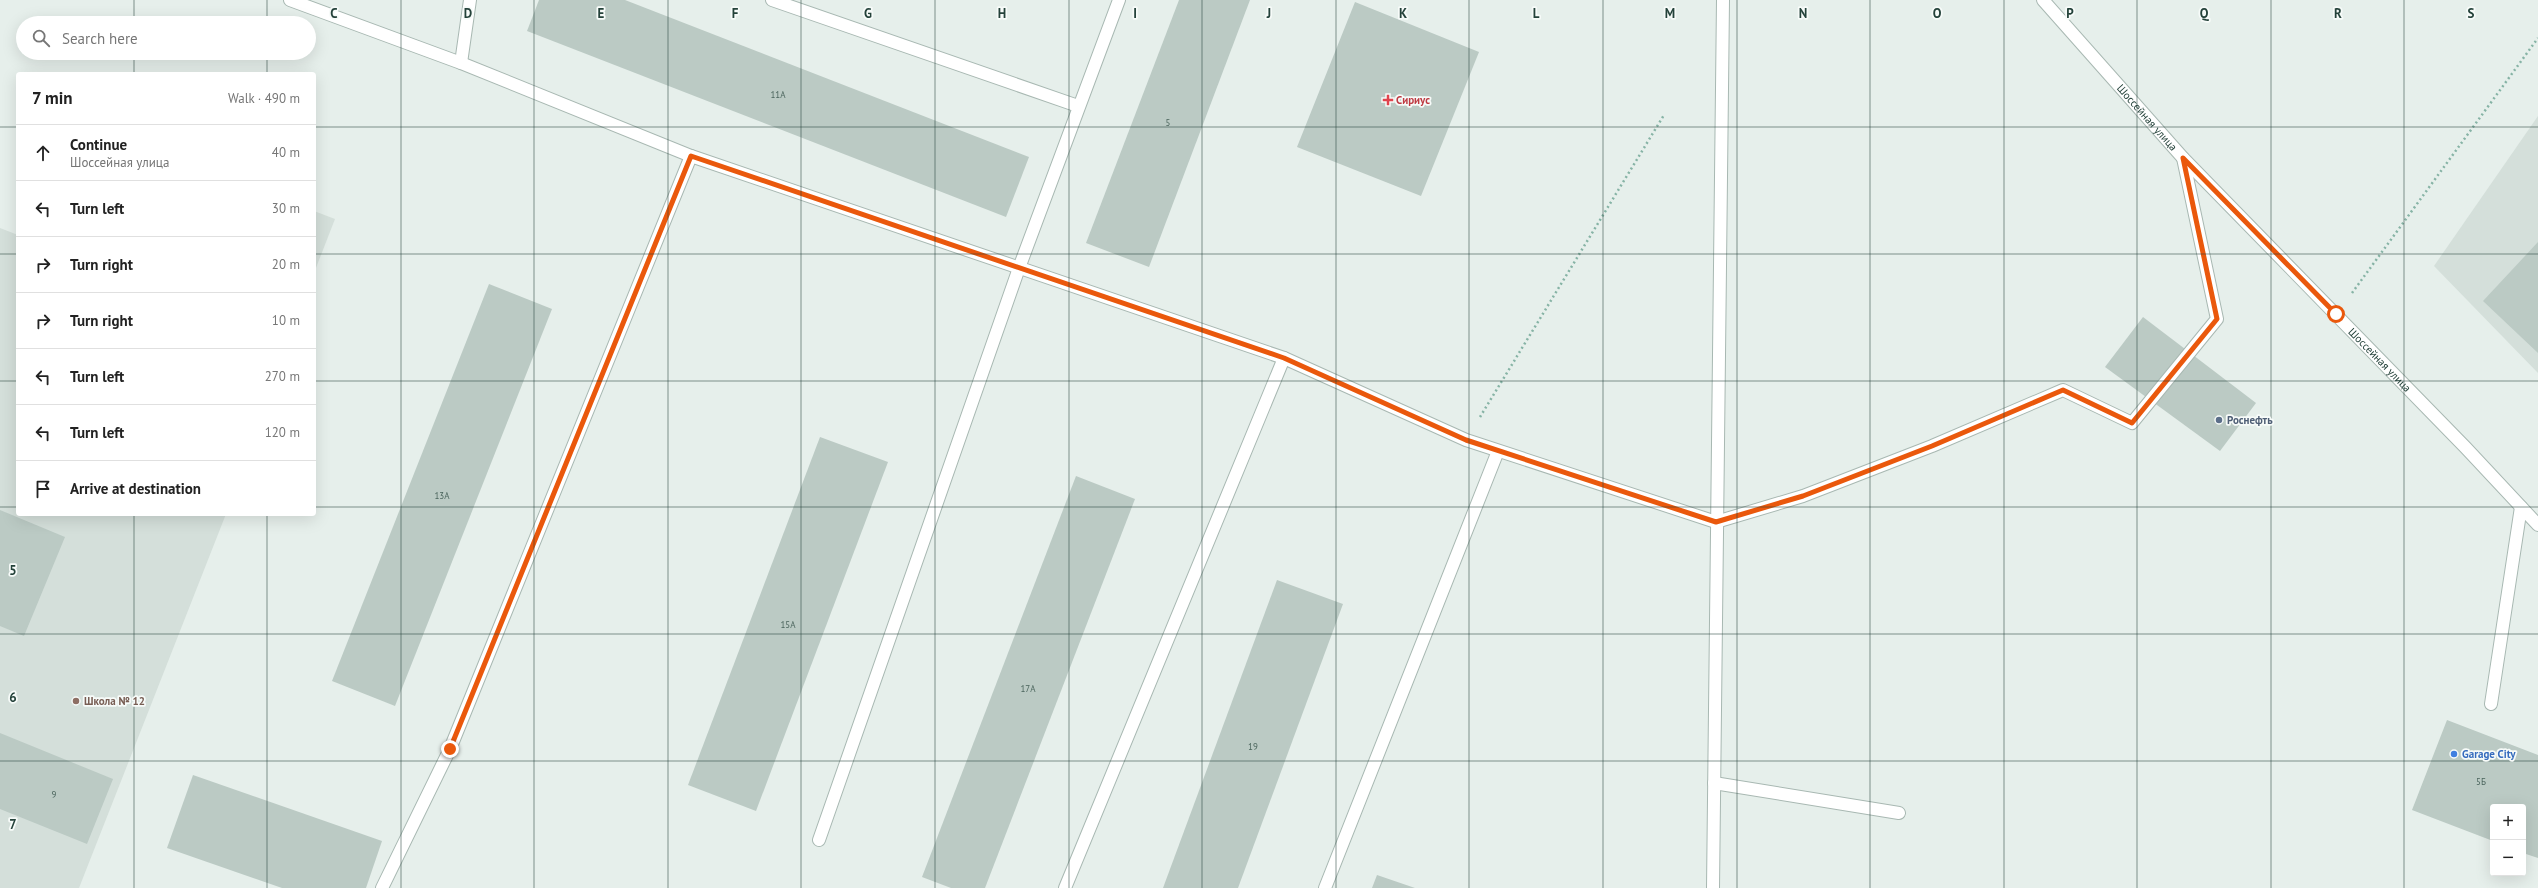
<!DOCTYPE html>
<html lang="en">
<head>
<meta charset="utf-8">
<style>
	:root { --surface:#fff; --page:#f6f6f6; --text:#222; --muted:#767676; --line:#e0e0e0 }
	body { margin:0; font-family:"PT Sans",sans-serif; background:var(--page); color:var(--text) }
	.controls { position:absolute; right:12px; bottom:12px; display:grid; overflow:hidden; border-radius:4px; box-shadow:0 4px 16px #0002 }
	.controls button { width:36px; height:36px; display:grid; place-items:center; padding:0; border:0; border-bottom:1px solid var(--line); background:var(--surface); color:var(--text); font:20px sans-serif }
	.stop { position:absolute; width:12px; height:12px; margin:-9px; border:3px solid #ea580c; border-radius:50%; background:#fff }
	.stop.end { background:#ea580c; border-color:#fff; box-shadow:0 1px 4px #0008 }
	.list { margin:0; padding:0; list-style:none }
	h2 { display:flex; justify-content:space-between; align-items:center; height:52px; margin:0; padding:0 16px; font-size:17px }
	h2 small { font-size:13px; font-weight:400; color:var(--muted) }
	.list li { display:grid; grid-template-columns:26px 1fr auto; gap:12px; align-items:center; box-sizing:border-box; height:56px; padding:0 16px; border-top:1px solid var(--line) }
	.list b { display:block; font-size:15px; white-space:nowrap }
	.list p { margin:0; font-size:13px; white-space:nowrap; color:var(--muted) }
	.list em { font-size:13px; font-style:normal; color:var(--muted) }
	.icon { flex:none; width:22px; height:22px; fill:none; stroke:currentColor; stroke-width:2; stroke-linecap:round; stroke-linejoin:round }
	.map { position:relative; flex:none; width:2538px; height:888px; overflow:hidden }
	.search { position:absolute; background:var(--surface); box-shadow:0 4px 16px #0002; left:16px; top:16px; width:300px; height:44px; display:flex; align-items:center; gap:10px; box-sizing:border-box; padding:0 14px; border-radius:22px; color:var(--muted); font-size:15px }
	.panel { position:absolute; background:var(--surface); box-shadow:0 4px 16px #0002; left:16px; top:72px; width:300px; height:444px; border-radius:4px }
	.map>svg:first-child { display:block }
</style>
</head>
<body>
<div class="map">
<svg width="2538" height="888" viewBox="0 0 2538 888">
	<rect width="100%" height="100%" fill="#e6efeb"/>
	<g fill="#d4dfda">
		<path d="M2538,116V373L2434,266Z"/>
		<path d="M314,211L335,219L314,273Z"/>
		<path d="M0,228L18,235V514H226L79,888H0Z"/>
	</g>
	<g fill="#bbcac4">
		<path d="M539,0H625L1029,157L1006,217L527,31Z"/>
		<path d="M1179,0H1250L1149,267L1086,243Z"/>
		<path d="M1355,2L1479,52L1421,196L1297,147Z"/>
		<path d="M2538,242V353L2483,301Z"/>
		<path d="M489,284L552,309L395,706L332,681Z"/>
		<path d="M2143,317L2256,403L2220,451L2105,367Z"/>
		<path d="M820,437L888,462L756,811L688,785Z"/>
		<path d="M1076,476L1135,499L985,888H951L922,877Z"/>
		<path d="M0,510L65,537L24,636L0,626Z"/>
		<path d="M1277,580L1343,604L1238,888H1163Z"/>
		<path d="M2447,720L2538,755V858L2523,853V807H2493V841L2412,810Z"/>
		<path d="M0,733L113,779L87,844L0,809Z"/>
		<path d="M193,775L382,841L366,888H282L167,848Z"/>
		<path d="M1377,875L1415,888H1372Z"/>
	</g>
	<g fill="none" stroke-linecap="round" stroke-linejoin="round">
		<g stroke="#a8b8b2" stroke-width="14">
			<g id="minor">
				<path d="M290,0L461,63L691,156L1284,358L1466,440L1716,522L1803,496L1932,446L2063,390L2132,423L2217,319L2183,158"/>
				<path d="M772,0L1078,106"/>
				<path id="s1" d="M2043,0L2183,158L2466,448L2538,525"/>
				<path d="M461,63L470,0"/>
				<path d="M2491,704L2521,507"/>
				<path d="M1714,783L1899,813"/>
				<path d="M819,840L1019,268L1119,0"/>
				<path d="M382,888L450,749L691,156"/>
				<path d="M1065,888L1284,358"/>
				<path d="M1325,888L1498,451"/>
				<path d="M1713,888L1723,0"/>
			</g>
		</g>
		<g stroke="#86b3a5" stroke-width="2.5" stroke-dasharray="2 3" stroke-linecap="butt">
			<path d="M2352,293L2538,38"/>
			<path d="M1480,417L1664,115"/>
		</g>
		<use href="#minor" stroke="#fff" stroke-width="12"/>
	</g>
	<g fill="none" stroke-linecap="round" stroke-linejoin="round">
		<path stroke="#ea580c" stroke-width="5" d="M450,749L691,156L1284,358L1466,440L1716,522L1803,496L1932,446L2063,390L2132,423L2217,319L2183,158L2336,314"/>
	</g>
	<path fill="none" stroke="#24423a" stroke-width="1" stroke-opacity="0.55" d="M134,0V23M267,0V23M401,0V888M534,0V888M668,0V888M801,0V888M935,0V888M1069,0V888M1202,0V888M1336,0V888M1469,0V888M1603,0V888M1737,0V888M1870,0V888M2004,0V888M2137,0V888M2271,0V888M2404,0V888M134,53V74M267,53V74M0,127H18M314,127H2538M0,254H18M314,254H2538M0,381H18M314,381H2538M0,507H18M314,507H2538M134,514V888M267,514V888M0,634H2538M0,761H2538"/>
	<path fill="#e0444e" stroke="#f7fbf9" stroke-width="1.5" d="M1386 94h4v4h4v4h-4v4h-4v-4h-4v-4h4z"/>
	<circle fill="#5c6f8a" stroke="#f7fbf9" stroke-width="1.5" cx="2219" cy="420" r="4"/>
	<circle fill="#8d6e63" stroke="#f7fbf9" stroke-width="1.5" cx="76" cy="701" r="4"/>
	<circle fill="#3f7fe0" stroke="#f7fbf9" stroke-width="1.5" cx="2454" cy="754" r="4"/>
	<g text-anchor="middle" dominant-baseline="central" stroke-width="3.5" stroke-linejoin="round" paint-order="stroke">
		<g font-size="9" fill="#4a645c">
			<text x="778" y="94">11А</text>
			<text x="1168" y="122">5</text>
			<text x="442" y="495">13А</text>
			<text x="788" y="624">15А</text>
			<text x="1028" y="688">17А</text>
			<text x="1253" y="746">19</text>
			<text x="2481" y="781">5Б</text>
			<text x="54" y="794">9</text>
		</g>
		<g font-size="11" font-weight="bold" fill="#be3a42" stroke="#f7fbf9" text-anchor="start">
			<text x="1396" y="100">Сириус</text>
		</g>
		<g font-size="11" fill="#24423a" stroke="#f7fbf9">
			<text stroke="none"><textPath href="#s1" startOffset="157">Шоссейная улица</textPath></text>
			<text stroke="none"><textPath href="#s1" startOffset="493">Шоссейная улица</textPath></text>
		</g>
		<g font-size="11" font-weight="bold" fill="#4e5e75" stroke="#f7fbf9" text-anchor="start">
			<text x="2227" y="420">Роснефть</text>
		</g>
		<g font-size="11" font-weight="bold" fill="#785e54" stroke="#f7fbf9" text-anchor="start">
			<text x="84" y="701">Школа № 12</text>
		</g>
		<g font-size="11" font-weight="bold" fill="#366cbe" stroke="#f7fbf9" text-anchor="start">
			<text x="2462" y="754">Garage City</text>
		</g>
	</g>
	<g font-size="13" text-anchor="middle" font-weight="bold" fill="#24423a" stroke="#f7fbf9" stroke-width="3.5" stroke-linejoin="round" paint-order="stroke">
		<text x="334" y="18">C</text>
		<text x="468" y="18">D</text>
		<text x="601" y="18">E</text>
		<text x="735" y="18">F</text>
		<text x="868" y="18">G</text>
		<text x="1002" y="18">H</text>
		<text x="1135" y="18">I</text>
		<text x="1269" y="18">J</text>
		<text x="1403" y="18">K</text>
		<text x="1536" y="18">L</text>
		<text x="1670" y="18">M</text>
		<text x="1803" y="18">N</text>
		<text x="1937" y="18">O</text>
		<text x="2070" y="18">P</text>
		<text x="2204" y="18">Q</text>
		<text x="2338" y="18">R</text>
		<text x="2471" y="18">S</text>
		<text x="13" y="575">5</text>
		<text x="13" y="702">6</text>
		<text x="13" y="829">7</text>
	</g>
</svg>
<div class="controls">
<button>+</button>
<button>−</button>
</div>
<div class="stop" style="left:2336px;top:314px"></div>
<div class="stop end" style="left:450px;top:749px"></div>
<div class="search"><svg class="icon" aria-label="search" viewBox="0 0 24 24"><circle cx="10" cy="10" r="6"/><path d="M15 15l6 6"/></svg>Search here</div>
<section class="panel">
<h2>7 min<small>Walk · 490 m</small></h2>
<ul class="list">
<li><svg class="icon" aria-label="ahead" viewBox="0 0 24 24"><path d="M12 20V5M6 11l6-6 6 6"/></svg><div><b>Continue</b><p>Шоссейная улица</p></div><em>40 m</em></li>
<li><svg class="icon" aria-label="left" viewBox="0 0 24 24"><path d="M17 20v-9H6M10 6l-5 5 5 5"/></svg><div><b>Turn left</b></div><em>30 m</em></li>
<li><svg class="icon" aria-label="right" viewBox="0 0 24 24"><path d="M7 20v-9h11M14 6l5 5-5 5"/></svg><div><b>Turn right</b></div><em>20 m</em></li>
<li><svg class="icon" aria-label="right" viewBox="0 0 24 24"><path d="M7 20v-9h11M14 6l5 5-5 5"/></svg><div><b>Turn right</b></div><em>10 m</em></li>
<li><svg class="icon" aria-label="left" viewBox="0 0 24 24"><path d="M17 20v-9H6M10 6l-5 5 5 5"/></svg><div><b>Turn left</b></div><em>270 m</em></li>
<li><svg class="icon" aria-label="left" viewBox="0 0 24 24"><path d="M17 20v-9H6M10 6l-5 5 5 5"/></svg><div><b>Turn left</b></div><em>120 m</em></li>
<li><svg class="icon" aria-label="arrive" viewBox="0 0 24 24"><path d="M6 21V4h12l-3 4 3 4H6"/></svg><div><b>Arrive at destination</b></div></li>
</ul>
</section>
</div>
</body>
</html>
